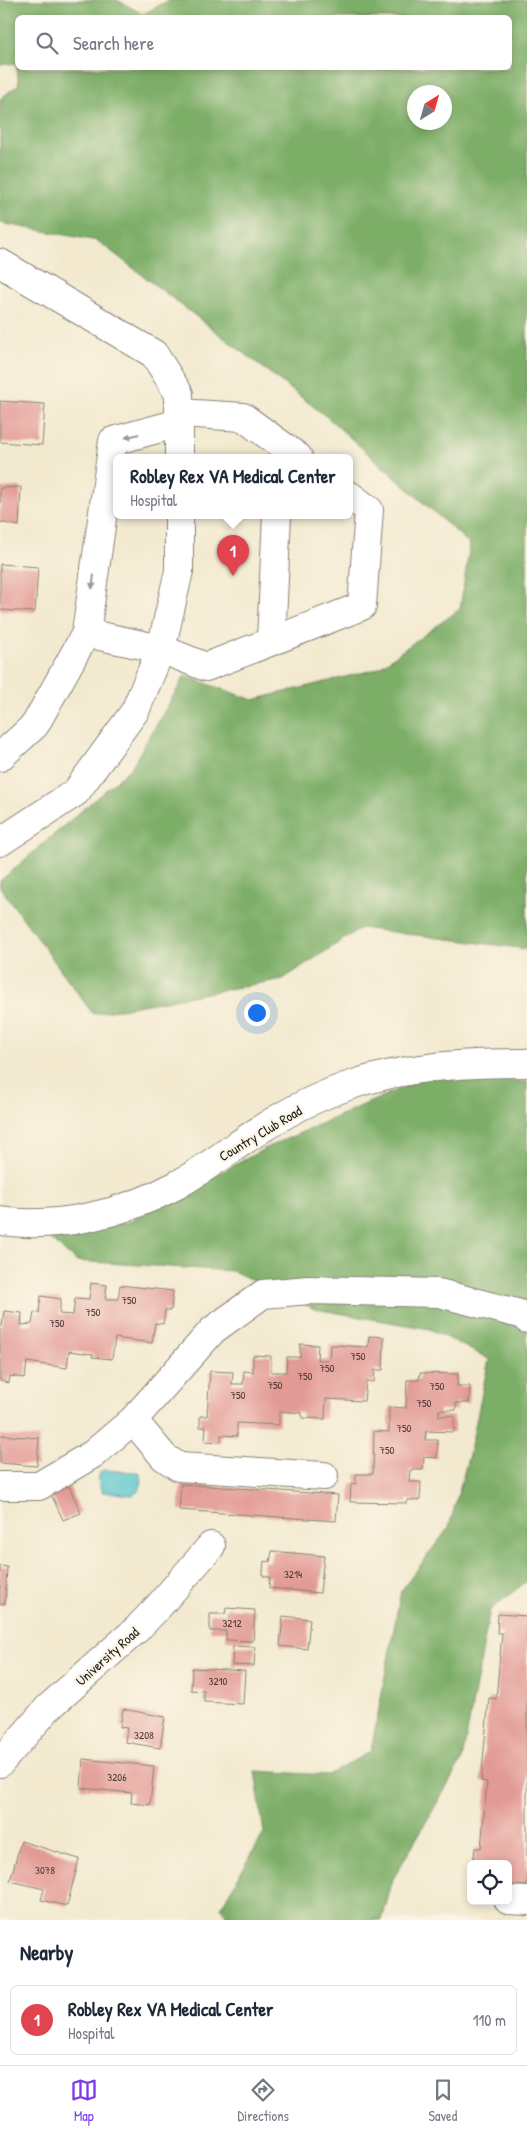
<!DOCTYPE html>
<html lang="en">
<head>
<meta charset="utf-8">
<style>
	:root { --surface:#fff; --page:#f2f2f3; --text:#1f2937; --muted:#747a83; --line:#e0e1e3; --accent:#7c3aed }
	body { margin:0; font-family:"Patrick Hand",sans-serif; background:var(--page); color:var(--text) }
	.controls { position:absolute; right:15px; bottom:15px; display:grid; overflow:hidden; border-radius:8px; box-shadow:0 2px 8px #0003 }
	.controls button { width:45px; height:45px; display:grid; place-items:center; padding:0; border:0; border-bottom:1px solid var(--line); background:var(--surface); color:var(--text); font:25px sans-serif }
	.compass { position:absolute; left:407px; top:85px; width:45px; height:45px; border-radius:50%; background:var(--surface); box-shadow:0 2px 8px #0003; rotate:37deg }
	.you { position:absolute; left:256px; top:1012px; width:18px; height:18px; margin:-12px; border:4px solid #fff; border-radius:50%; background:#1a73e8; box-shadow:0 0 0 8px #1a73e833 }
	.badge { display:grid; place-items:center; width:32px; height:32px; border-radius:50%; background:var(--accent); color:#fff; font-size:16px; font-weight:700 }
	.pin { position:absolute; translate:-50% -41px; filter:drop-shadow(0 1px 2px #0008) }
	.pin::after { content:''; position:absolute; top:26px; width:18px; height:15px; background:inherit; clip-path:polygon(0 0,100% 0,50% 100%) }
	.popup { position:absolute; left:113px; top:454px; width:240px; height:65px; box-sizing:border-box; display:grid; place-content:center; border-radius:8px; background:var(--surface); filter:drop-shadow(0 1px 4px #0005); font-size:16px; white-space:nowrap; color:var(--muted) }
	.popup b { font-size:19px; color:var(--text) }
	.popup::after { content:''; position:absolute; left:50%; top:100%; margin-left:-10px; border:10px solid transparent; border-top-color:var(--surface) }
	.list { margin:0; padding:0; list-style:none }
	h2 { display:flex; justify-content:space-between; align-items:center; height:65px; margin:0; padding:0 20px; font-size:21px }
	h2 small { font-size:16px; font-weight:400; color:var(--muted) }
	.list li { display:grid; grid-template-columns:32px 1fr auto; gap:15px; align-items:center; box-sizing:border-box; height:70px; margin:0 10px 10px; padding:0 10px; border:1px solid var(--line); border-radius:8px }
	.list b { display:block; font-size:19px; white-space:nowrap }
	.list p { margin:0; font-size:16px; white-space:nowrap; color:var(--muted) }
	.list em { font-size:16px; font-style:normal; color:var(--muted) }
	.icon { flex:none; width:28px; height:28px; fill:none; stroke:currentColor; stroke-width:2; stroke-linecap:round; stroke-linejoin:round }
	.map { position:relative; flex:none; width:527px; height:1920px; overflow:hidden }
	.search { position:absolute; background:var(--surface); box-shadow:0 2px 8px #0003; left:15px; right:15px; top:15px; height:55px; display:flex; align-items:center; gap:12px; box-sizing:border-box; padding:0 18px; border-radius:8px; color:var(--muted); font-size:19px }
	.sheet { height:145px; background:var(--surface) }
	nav { display:flex; justify-content:space-around; align-items:center; box-sizing:border-box; height:70px; border-top:1px solid var(--line); background:var(--surface); font-size:14px; color:var(--muted) }
	nav a { display:grid; justify-items:center; gap:2px }
	nav .on { color:var(--accent) }
	.map>svg:first-child { display:block }
</style>
</head>
<body>
<div class="map">
<svg width="527" height="1920" viewBox="0 0 527 1920">
	<rect width="100%" height="100%" fill="#fcf5e5"/>
	<filter id="ink" filterUnits="userSpaceOnUse"><feTurbulence type="fractalNoise" baseFrequency=".02" numOctaves="2"/><feDisplacementMap in="SourceGraphic" scale="10" xChannelSelector="R" yChannelSelector="G"/><feConvolveMatrix kernelMatrix="1 2 1 2 8 2 1 2 1" color-interpolation-filters="sRGB"/></filter>
	<filter id="wash" filterUnits="userSpaceOnUse"><feTurbulence type="fractalNoise" baseFrequency=".0096" numOctaves="4" result="noise"/><feDisplacementMap in="SourceGraphic" scale="20" xChannelSelector="R" yChannelSelector="G"/><feGaussianBlur stdDeviation="1.12" result="paint"/><feColorMatrix in="noise" values="0 0 0 0 0 0 0 0 0 0 0 0 0 0 0 0 0 1.4 0 .05"/><feComposite in="paint" operator="in"/></filter>
	<g filter="url(#wash)">
		<rect width="100%" height="100%" fill="#f2e9cf"/>
		<g fill="#7dae68" stroke="#4c6542" fill-rule="evenodd">
			<path d="M0,0H117L143,14L169,0H527V949L361,928L283,979L93,1014L0,887V881L131,768L185,676L253,700L377,669L460,609L470,544L327,417L98,241L0,223V99L19,84L16,63L0,65ZM18,18H510V68H18ZM414,92H444V122H414Z"/>
			<path d="M438,1072L527,1082V1581L490,1610L462,1760L393,1879L382,1920H229L221,1907L264,1833L255,1771L328,1775L371,1751L401,1591L449,1527L470,1451L489,1359L430,1329L315,1309L233,1271L76,1261L48,1237L129,1222L266,1148Z"/>
		</g>
		<path fill="#57c4ce" stroke="#3a7075" d="M104,1470L137,1472L140,1474L142,1481L139,1491L132,1495L102,1492L98,1481L100,1472Z"/>
		<g id="blocks">
			<g fill="#e29a94">
				<path d="M0,401L45,404L42,445L0,442Z"/>
				<path d="M21,487L19,526L0,522V488Z"/>
				<path d="M0,564L38,567L35,612L0,610Z"/>
				<path d="M91,1283L107,1285L105,1299H118L120,1285L173,1291L171,1310H165L163,1324L155,1323L152,1343L115,1338L112,1359L92,1357L93,1354L69,1351L67,1368L27,1362L25,1378L10,1376L9,1383L0,1381V1326H2L4,1311L22,1313L21,1325L32,1324L34,1312L39,1313L41,1296L61,1299L59,1314L73,1315L75,1298L89,1299Z"/>
				<path d="M369,1336L384,1337L383,1370H375L374,1382L366,1381L364,1401L326,1399L325,1419L302,1418V1413L279,1411V1425L237,1423V1436L221,1435V1442L205,1441L206,1427H200V1416H207L210,1371L233,1372L232,1384H243L244,1371L253,1372V1355L271,1356V1372H286L287,1357H300V1344L318,1345L317,1360H329L330,1345L368,1347Z"/>
				<path d="M420,1373L458,1374L457,1386H470L469,1403H456V1410H439V1416H454V1432L426,1431L425,1440H438L437,1458L424,1457L423,1470H410L409,1482H421L420,1500H407V1503L350,1502L351,1483L356,1484V1474H373L374,1431L389,1432V1407L406,1408L407,1380H419Z"/>
				<path d="M0,1435L39,1438L37,1466L0,1463Z"/>
				<path d="M181,1484L338,1495L336,1521L179,1510Z"/>
				<path d="M69,1486L81,1513L63,1520L51,1494Z"/>
				<path d="M272,1551L324,1556L320,1593L269,1588L270,1577L263,1576V1572L264,1561L270,1562Z"/>
				<path d="M0,1566L7,1567L5,1604H0Z"/>
				<path d="M226,1608L255,1610L253,1641L226,1640V1631H210V1614H225Z"/>
				<path d="M498,1614L527,1616V1886L508,1885V1864H473L475,1848H481L487,1782L481,1781L489,1698L496,1699L502,1633H497Z"/>
				<path d="M283,1616L310,1619L307,1649L280,1646Z"/>
				<path d="M233,1646L255,1647L254,1666L232,1665Z"/>
				<path d="M192,1668L245,1671L243,1704L204,1702V1691L191,1690Z"/>
				<path d="M123,1709L165,1717L160,1748L125,1742L127,1728L120,1727Z"/>
				<path d="M83,1759L154,1766L150,1805L131,1803L132,1793L81,1788Z"/>
				<path d="M21,1841L79,1859L67,1906L41,1900L44,1889L10,1881Z"/>
			</g>
		</g>
	</g>
	<g filter="url(#ink)">
		<use href="#blocks" fill-opacity="0" stroke="#878276" stroke-width="1"/>
		<g fill="none" stroke-linecap="round" stroke-linejoin="round">
			<g stroke="#878276" stroke-width="30">
				<g id="minor">
					<path d="M0,263L154,354L179,394V457"/>
					<path d="M179,413L243,417L298,457"/>
					<path d="M86,633L161,649L206,667L362,606L369,510L349,495"/>
					<path d="M271,641L277,515"/>
					<path d="M0,757L35,725L86,633L113,441L179,423"/>
					<path d="M0,842L76,792L135,711L161,649L179,571V515"/>
					<path d="M0,1221C58,1229 123,1214 175,1186C211,1166 244,1138 279,1118C299,1106 323,1095 345,1087C403,1066 465,1063 527,1063"/>
					<path d="M133,1420L164,1457L179,1467L324,1476"/>
					<path d="M0,1486H39L93,1454L133,1420L213,1330L263,1294L309,1290L439,1293L524,1315L527,1319"/>
					<path d="M0,1763L48,1708L137,1629L158,1607L211,1546"/>
					<path d="M508,1900L527,1901"/>
				</g>
			</g>
			<use href="#minor" stroke="#fff" stroke-width="28"/>
		</g>
		<defs><path id="oneway-solid" d="M-6-.8H1V-3.2L6.5 0L1 3.2V.8H-6Z" transform="scale(1.25)"/></defs>
		<g fill="#999">
			<use href="#oneway-solid" transform="translate(132 436) rotate(165)"/>
			<use href="#oneway-solid" transform="translate(93 582) rotate(98)"/>
		</g>
	</g>
	<g text-anchor="middle" dominant-baseline="central" stroke-width="4.5" stroke-linejoin="round" paint-order="stroke">
		<g font-size="11" fill="#4e3c3a">
			<text x="129" y="1300">750</text>
			<text x="93" y="1312">750</text>
			<text x="57" y="1323">750</text>
			<text x="358" y="1356">750</text>
			<text x="327" y="1368">750</text>
			<text x="305" y="1376">750</text>
			<text x="275" y="1385">750</text>
			<text x="437" y="1386">750</text>
			<text x="238" y="1395">750</text>
			<text x="424" y="1403">750</text>
			<text x="404" y="1428">750</text>
			<text x="387" y="1450">750</text>
			<text x="293" y="1574">3214</text>
			<text x="232" y="1623">3212</text>
			<text x="218" y="1681">3210</text>
			<text x="144" y="1735">3208</text>
			<text x="117" y="1777">3206</text>
			<text x="45" y="1870">3078</text>
		</g>
		<g font-size="14" fill="#1c1c1c" stroke="#fcf5e5">
			<text transform="translate(260 1133) rotate(-31)">Country Club Road</text>
			<text transform="translate(107 1656) rotate(-42)">University Road</text>
		</g>
	</g>
</svg>
<div class="controls">
<button><svg class="icon" aria-label="locate" viewBox="0 0 24 24"><circle cx="12" cy="12" r="6"/><path d="M12 2v4M12 18v4M2 12h4M18 12h4"/></svg></button>
</div>
<svg class="compass" viewBox="-18 -18 36 36"><path d="M0-13l5 13h-10z" fill="#e53935"/><path d="M0 13l5-13h-10z" fill="#747a83"/></svg>
<div class="you"></div>
<div class="pin badge" style="left:233px;top:576px;background:#e0444e">1</div>
<div class="popup"><b>Robley Rex VA Medical Center</b>Hospital</div>
<div class="search"><svg class="icon" aria-label="search" viewBox="0 0 24 24"><circle cx="10" cy="10" r="6"/><path d="M15 15l6 6"/></svg>Search here</div>
</div>
<section class="sheet">
<h2>Nearby<small></small></h2>
<ul class="list">
<li><span class="badge" style="background:#e0444e">1</span><div><b>Robley Rex VA Medical Center</b><p>Hospital</p></div><em>110 m</em></li>
</ul>
</section>
<nav>
<a class="on"><svg class="icon" aria-label="map" viewBox="0 0 24 24"><path d="M3 6l6-2 6 2 6-2v14l-6 2-6-2-6 2zM9 4v14M15 6v14"/></svg>Map</a>
<a><svg class="icon" aria-label="directions" viewBox="0 0 24 24"><path d="M12 3l9 9-9 9-9-9zM9 14v-3h6M13 9l2 2-2 2"/></svg>Directions</a>
<a><svg class="icon" aria-label="saved" viewBox="0 0 24 24"><path d="M7 4h10v16l-5-4-5 4z"/></svg>Saved</a>
</nav>
</body>
</html>
